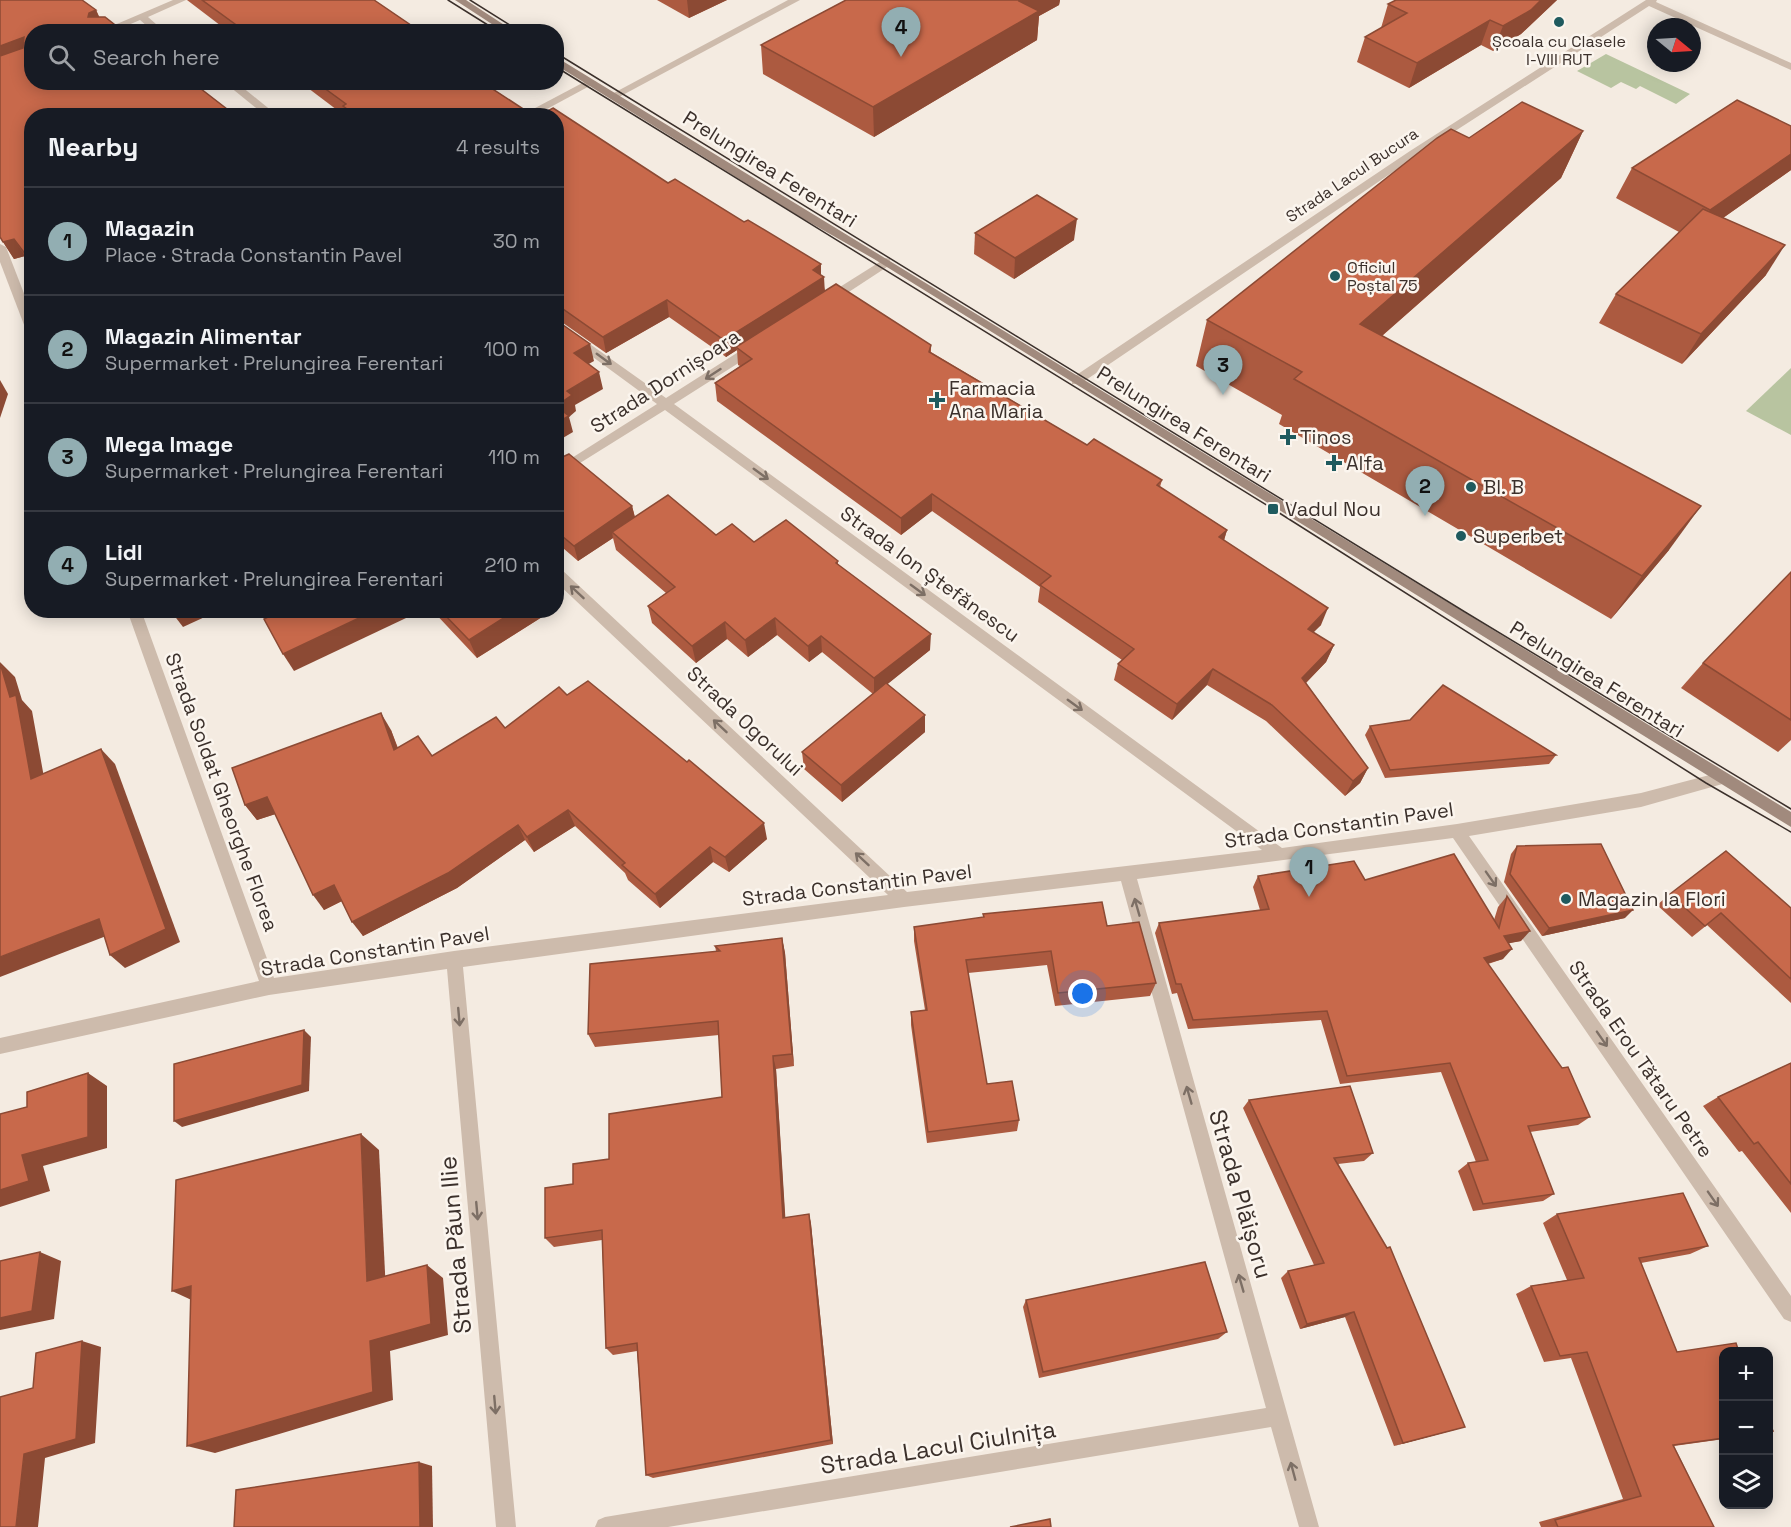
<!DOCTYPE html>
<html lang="en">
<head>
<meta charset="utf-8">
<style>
	:root { --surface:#171b24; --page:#20242c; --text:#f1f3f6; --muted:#9ea1a6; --line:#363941; --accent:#92aeb2 }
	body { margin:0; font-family:"Space Grotesk",sans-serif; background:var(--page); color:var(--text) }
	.controls { position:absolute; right:18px; bottom:18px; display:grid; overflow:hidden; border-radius:12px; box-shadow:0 3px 15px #0003 }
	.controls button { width:54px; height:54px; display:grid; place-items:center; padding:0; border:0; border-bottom:2px solid var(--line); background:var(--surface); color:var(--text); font:30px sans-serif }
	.compass { position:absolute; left:1647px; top:18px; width:54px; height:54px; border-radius:50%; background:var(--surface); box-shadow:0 3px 15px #0003; rotate:108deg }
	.you { position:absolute; left:1083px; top:994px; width:21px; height:21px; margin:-15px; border:4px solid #fff; border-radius:50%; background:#1a73e8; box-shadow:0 0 0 9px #1a73e833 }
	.badge { display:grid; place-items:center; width:39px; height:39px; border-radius:50%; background:var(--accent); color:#111; font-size:20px; font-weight:700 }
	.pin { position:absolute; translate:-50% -50px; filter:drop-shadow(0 2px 3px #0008) }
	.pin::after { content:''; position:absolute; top:32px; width:21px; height:18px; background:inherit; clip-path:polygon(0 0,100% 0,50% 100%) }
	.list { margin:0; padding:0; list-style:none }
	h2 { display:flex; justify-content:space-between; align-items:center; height:78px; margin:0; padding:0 24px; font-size:26px }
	h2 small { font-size:20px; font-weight:400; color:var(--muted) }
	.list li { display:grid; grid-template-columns:39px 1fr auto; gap:18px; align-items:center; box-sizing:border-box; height:108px; padding:0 24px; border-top:2px solid var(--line) }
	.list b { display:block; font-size:22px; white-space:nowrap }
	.list p { margin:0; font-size:20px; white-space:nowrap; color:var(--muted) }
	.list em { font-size:20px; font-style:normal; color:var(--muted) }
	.icon { flex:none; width:33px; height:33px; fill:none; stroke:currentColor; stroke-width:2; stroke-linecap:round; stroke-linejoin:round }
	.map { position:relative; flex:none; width:1791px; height:1527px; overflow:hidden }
	.search { position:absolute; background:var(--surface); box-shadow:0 3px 15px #0003; left:24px; top:24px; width:540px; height:66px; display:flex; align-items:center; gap:15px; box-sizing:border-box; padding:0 21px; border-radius:24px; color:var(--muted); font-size:22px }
	.panel { position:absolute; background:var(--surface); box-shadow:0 3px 15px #0003; left:24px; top:108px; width:540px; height:510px; border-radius:24px }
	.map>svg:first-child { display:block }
</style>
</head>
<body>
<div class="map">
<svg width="1791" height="1527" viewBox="0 0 1791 1527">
	<rect width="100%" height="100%" fill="#f4ebe1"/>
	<g fill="#b8c4a0">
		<path d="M1606,54L1690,94L1676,104L1640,86L1636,89L1621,82L1611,88L1577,71Z"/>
		<path d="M1791,368V435L1746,411Z"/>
	</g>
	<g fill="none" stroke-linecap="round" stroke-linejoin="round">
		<path fill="#cdbbac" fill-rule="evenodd" d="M788,0H800L619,97L610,95Z"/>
		<g fill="#cdbbac" fill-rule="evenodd">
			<path d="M173,0H186L148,17L165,32H154L140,20L112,32H98Z"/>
			<path d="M1646,0H1657L1656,2L1791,63V70L1649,6L1418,155L1080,384H1072V378L1410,151Z"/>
			<path d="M588,80L597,82L534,116H520Z"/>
			<path d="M224,82H236L278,116H266Z"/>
			<path d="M0,244L6,247L32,314V334L26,330L0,262Z"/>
			<path d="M886,258L890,259V265L832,303H824V297Z"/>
			<path d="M556,320L666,398L751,344H759V350L674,404L1282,848L1457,824L1641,793L1721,772L1726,773L1729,778L1726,783L1641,807L1469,836L1791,1296V1322L1784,1319L1453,838L1137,879L1319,1527H1299L1271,1427L668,1527H595L598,1520L605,1517L1266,1408L1121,881L904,907L463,967L516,1527H496L447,969L269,995L0,1054V1038L259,981L127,610H141L274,978L454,951L888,895L556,582V568L561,569L907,892L1262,850L665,410L556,478V468L657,404L556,330Z"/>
		</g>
		<g fill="#a18a7d" fill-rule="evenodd">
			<path d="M455,0H466L515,32H504Z"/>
			<path d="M556,57L1791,812V827L874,259L800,217L556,65Z"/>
		</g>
		<g stroke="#3b302b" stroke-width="1.5">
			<path d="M448,0L499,32"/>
			<path d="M470,0L521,32"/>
			<path d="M556,53L1465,612L1791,809"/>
			<path d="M556,67L1273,509L1706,783L1791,832"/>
		</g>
	</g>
	<g fill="#ac5a40">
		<path d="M0,0H82L96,10L99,17H105L124,32H32V82H192L236,116H32V265L25,256L14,259L0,237Z"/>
		<path d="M187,0H374L421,32H229Z"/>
		<path d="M657,0H727L689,18Z"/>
		<path d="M846,0H1060L1059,5L1039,16L1037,40L874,137L763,74L761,45Z"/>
		<path d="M1396,0H1557L1521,34L1493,51L1481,45L1409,88L1357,62L1365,37L1381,28L1388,4Z"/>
		<path d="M300,82H482L534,116H345Z"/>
		<path d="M556,116L821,275L825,291L931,345V352L1087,445L1162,480L1160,487L1227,530L1224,540L1321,625L1313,632L1334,645L1326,662L1306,683L1368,768L1360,783L1345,796L1266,721L1207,685L1172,720L1114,680L1118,664L1122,660L1038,602L1040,587L932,511L901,535L717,401L715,383L740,366L738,365L737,350L726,357L669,317L606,353L556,318Z"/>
		<path d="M1791,126V170L1723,218L1766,275L1682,364L1599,323L1616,294L1679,232L1616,198L1632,168Z"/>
		<path d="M1583,131L1561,178L1382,336L1669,550L1611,619L1279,424L1282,415L1196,366L1207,320L1469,138Z"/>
		<path d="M975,233L1074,240L1014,279L974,254Z"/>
		<path d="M556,443L558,445L562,457L632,506L635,517L838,561V564L930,650L887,684L925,715V732L842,802L804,769L802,752L873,694L822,652L809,662L777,635L748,657L727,639L696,663L652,623L648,606L666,593L616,550L613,538L578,561L556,542Z"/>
		<path d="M1791,572V740L1778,752L1681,688L1703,663Z"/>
		<path d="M432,610H539L542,617L477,658Z"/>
		<path d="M567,695L767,839L729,872L713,862L660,908L628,880L625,873L575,826L534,852L525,840L457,888L363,936L342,901L324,910L275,814L257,820L245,805L391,730L398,748L432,756L505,728Z"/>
		<path d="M1370,726L1556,755L1549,764L1385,778L1365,735Z"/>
		<path d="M1517,846L1625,918L1542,936L1504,882L1511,854Z"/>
		<path d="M1258,876L1365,880L1494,920L1498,907L1507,896L1521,941L1508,943L1503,959L1488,964L1590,1117L1578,1125L1530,1132L1554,1194L1543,1201L1473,1211L1458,1171L1468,1163L1476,1162L1441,1072L1340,1084L1321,1020L1188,1029L1177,993L1172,994L1155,933L1159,923L1260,910L1253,887Z"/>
		<path d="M1670,894L1791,908V1003L1707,925L1692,937L1657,905Z"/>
		<path d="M983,914L1107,926L1156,983L1150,996L1055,1006L1047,965L968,973L987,1084L1019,1120L1017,1131L927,1143L911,1025V1012L925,1010L914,941V927L983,918Z"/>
		<path d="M782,938L785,953L794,1066L776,1069L785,1218L809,1214L811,1224L833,1444L653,1478L646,1475L637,1351L613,1355L606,1348L602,1240L554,1247L545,1238L573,1184L609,1159L722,1097L719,1035L595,1047L588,1034L716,951L715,946Z"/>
		<path d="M1791,1063V1213L1742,1151L1739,1152L1703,1106L1718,1097Z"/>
		<path d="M1249,1100L1373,1153L1364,1161L1338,1164L1454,1430L1394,1446L1345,1317L1300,1329L1281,1278L1288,1271L1314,1265L1243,1108Z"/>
		<path d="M1557,1214L1708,1246L1690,1254L1641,1263L1677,1352H1724V1439L1674,1446L1714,1527H1541L1539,1522L1623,1499L1571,1358L1544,1362L1516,1294L1531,1286L1567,1280L1543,1223Z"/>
		<path d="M1026,1300L1227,1332L1218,1339L1039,1378L1023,1307Z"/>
	</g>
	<g fill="#8c4a34">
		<path d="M687,0H727L689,18Z"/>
		<path d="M1020,0H1060L1059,5L1039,16L1037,40L874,137L873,107Z"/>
		<path d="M1541,0H1557L1521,34L1493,51L1503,26Z"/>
		<path d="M96,10L104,27L88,17L89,13Z"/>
		<path d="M1490,20L1481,45L1409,88L1417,63Z"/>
		<path d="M24,37L32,51L0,66V46Z"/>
		<path d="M428,109L430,116H415Z"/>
		<path d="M1583,131L1561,178L1343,370L1360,324Z"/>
		<path d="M1791,154V170L1693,239L1710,210Z"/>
		<path d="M1077,219L1074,240L1014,279L1015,258Z"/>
		<path d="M14,239L25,256L14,259L3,242Z"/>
		<path d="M1785,245L1766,275L1682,364L1701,334Z"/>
		<path d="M821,264V279L824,277L825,294L736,347L737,350L726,357L724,340L813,270Z"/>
		<path d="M667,300L669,317L606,353L603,337Z"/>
		<path d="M590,344L594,361L578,370L574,353Z"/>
		<path d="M599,372L603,389L575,405L576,411L569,417L573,432L556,442V406L567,391Z"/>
		<path d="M0,380L8,394L0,418Z"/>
		<path d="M558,445L563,461L556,466V446Z"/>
		<path d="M932,494V511L901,535V518Z"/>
		<path d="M632,506L636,522L612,532L613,538L578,561L574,546Z"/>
		<path d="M1701,506L1669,550L1611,619L1642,576Z"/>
		<path d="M1227,530L1222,547L1219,537Z"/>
		<path d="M1328,608L1321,625L1301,645L1308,629Z"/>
		<path d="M170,610H220L183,627Z"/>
		<path d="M376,610H423L294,671L283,654Z"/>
		<path d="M516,610H539L542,617L477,658L469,640Z"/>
		<path d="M775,618L777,635L748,657L745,640Z"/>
		<path d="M725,622L727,639L696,663L692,646Z"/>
		<path d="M931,634L930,650L874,695V678Z"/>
		<path d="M821,636L822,652L809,662L808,646Z"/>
		<path d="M1334,645L1326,662L1295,694L1302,678Z"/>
		<path d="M0,662L15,677L22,700L32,711L47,794L31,779Z"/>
		<path d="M1213,669L1207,685L1172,720L1177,704Z"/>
		<path d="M381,713L391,730L404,766L394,750Z"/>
		<path d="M925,715V732L842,802L841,785Z"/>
		<path d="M101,749L115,764L180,942L125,968L110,955Z"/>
		<path d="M1368,768L1360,783L1345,796L1353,781Z"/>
		<path d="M267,797L279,813L257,820L245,805Z"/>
		<path d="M568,810L575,826L534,852L527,837Z"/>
		<path d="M764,823L767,839L729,872L725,857Z"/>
		<path d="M518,825L525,840L457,888L363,936L352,922Z"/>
		<path d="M710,847L713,862L660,908L655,894Z"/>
		<path d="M334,885L346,899L324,910L313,895Z"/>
		<path d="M1633,910L1625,918L1542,936L1549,928Z"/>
		<path d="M99,919L114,933L0,977V957Z"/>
		<path d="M1530,931L1521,941L1495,946L1504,936Z"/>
		<path d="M782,938L785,953L794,1066L792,1054Z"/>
		<path d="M1512,949L1503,959L1475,967L1484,958Z"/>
		<path d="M304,1030L311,1037L309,1091L182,1127L174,1121Z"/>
		<path d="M773,1056L776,1069L786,1228L783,1218Z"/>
		<path d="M88,1073L107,1086V1148L43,1166L50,1191L0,1207V1190L22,1155Z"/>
		<path d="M361,1134L379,1150L386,1293L367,1281Z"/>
		<path d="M809,1214L811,1224L833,1444L831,1440Z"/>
		<path d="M40,1252L61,1261L54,1319L0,1330V1318Z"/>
		<path d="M427,1265L443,1278L448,1335L390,1351L393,1400L215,1453L187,1446L370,1341Z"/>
		<path d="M191,1286L198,1303L172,1291Z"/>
		<path d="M1354,1312L1345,1317L1300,1329L1307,1324Z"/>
		<path d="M82,1341L101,1347L95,1443L45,1458L38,1527H16L24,1454Z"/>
		<path d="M1465,1427L1454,1430L1394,1446L1403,1443Z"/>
		<path d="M419,1462L432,1466L433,1527H420Z"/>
	</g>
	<g fill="#c8694b" stroke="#8c4a34" stroke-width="1.5">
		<path d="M0,0H82L96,10L89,13L88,17H105L124,32H32V82H192L236,116H32V263L14,239L3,242L0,237V56L23,48L24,37L0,46Z"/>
		<path d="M202,0H374L421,32H246Z"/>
		<path d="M846,0H1020L1019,1L1039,11L873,107L761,45Z"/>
		<path d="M1396,0H1541L1531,10L1503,26L1490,20L1417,63L1365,37L1407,13L1388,4Z"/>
		<path d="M316,82H482L534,116H438L428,109L415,116H357L343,106L346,104Z"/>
		<path d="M1737,100L1791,126V154L1710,210L1632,168Z"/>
		<path d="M1522,102L1583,131L1360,324L1701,506L1642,576L1294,379L1302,372L1207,320L1437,138L1451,129L1469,138Z"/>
		<path d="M553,108L668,183L675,179L744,222L748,220L821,264L813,270L824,277L724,340L667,300L603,337L556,304V116H538Z"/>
		<path d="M1037,195L1077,219L1015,258L975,233Z"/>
		<path d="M1703,209L1785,245L1701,334L1616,294Z"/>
		<path d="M836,284L931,345L929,352L1087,445L1094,439L1162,480L1157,485L1227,530L1219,537L1328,608L1308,629L1334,645L1302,678L1368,768L1353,781L1272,705L1213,669L1177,704L1118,664L1134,649L1040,585L1051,576L932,494L901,518L715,383L752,359L736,347Z"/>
		<path d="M556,320L590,344L574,353L599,372L567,391L572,395L556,406Z"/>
		<path d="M556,406L569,416L556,423Z"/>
		<path d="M569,454L632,506L574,546L556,531V460Z"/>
		<path d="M668,495L716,535L732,524L754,542L786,520L838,561L836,563L931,634L874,678L821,636L808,646L775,618L745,640L725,622L692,646L648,606L675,587L612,532Z"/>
		<path d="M1791,572V720L1703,663Z"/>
		<path d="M282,610H376L283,654L264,619Z"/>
		<path d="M440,610H516L469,640Z"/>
		<path d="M0,663L10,697L16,695L31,779L101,749L166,929L110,955L99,919L0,957Z"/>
		<path d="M588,681L687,762L689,760L764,823L725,857L710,847L655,894L622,865L625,863L568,810L527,837L518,825L448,873L352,922L334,885L313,895L267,797L245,805L232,768L381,713L394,750L418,736L432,756L496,717L505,728L559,687L567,695Z"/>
		<path d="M886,683L925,715L841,785L802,752Z"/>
		<path d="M1443,685L1556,755L1390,770L1370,726L1410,720Z"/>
		<path d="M1601,844L1633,910L1549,928L1510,874L1517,846Z"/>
		<path d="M1726,851L1791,908V979L1721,913L1705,926L1670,894Z"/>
		<path d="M1454,854L1499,928L1507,896L1530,931L1504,936L1512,949L1484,958L1562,1068L1568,1067L1590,1117L1528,1126L1554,1194L1483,1204L1468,1163L1488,1160L1450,1063L1347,1076L1327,1011L1193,1020L1181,984H1176L1159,923L1269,909L1258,876L1354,861L1365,880Z"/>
		<path d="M1102,902L1107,926L1139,922L1156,983L1058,993L1051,951L966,960L987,1084L1012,1081L1019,1120L928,1132L911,1012L927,1010L914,927L984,917L983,914Z"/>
		<path d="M782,938L792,1054L773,1056L783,1218L809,1214L831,1440L646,1475L637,1343L606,1348L602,1230L545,1238V1188L573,1184V1164L609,1159V1114L722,1097L718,1021L588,1034L590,964L720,951L715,946Z"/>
		<path d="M304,1030L302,1085L174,1121V1064Z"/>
		<path d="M1791,1063V1184L1758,1142L1754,1144L1718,1097Z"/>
		<path d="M88,1073V1137L22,1155L29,1181L0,1190V1114L27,1107V1092Z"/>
		<path d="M1350,1086L1373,1153L1334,1158L1387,1248L1390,1247L1465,1427L1403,1443L1354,1312L1307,1324L1288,1271L1324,1263L1249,1100Z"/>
		<path d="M361,1134L367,1281L427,1265L431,1324L370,1341L373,1392L187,1446L191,1286L172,1291L176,1180Z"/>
		<path d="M1683,1193L1708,1246L1639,1258L1677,1352L1736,1343L1739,1352H1724V1438L1673,1445L1714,1527H1558L1555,1520L1641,1496L1587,1352L1560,1356L1531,1286L1584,1278L1557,1214Z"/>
		<path d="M40,1252L32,1311L0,1318V1261Z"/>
		<path d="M1205,1262L1227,1332L1043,1372L1026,1300Z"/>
		<path d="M82,1341L76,1439L24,1454L16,1527H0V1397L33,1388L36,1353Z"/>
		<path d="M1768,1419L1773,1431H1768Z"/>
		<path d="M419,1462L420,1527H234L236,1490Z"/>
		<path d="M1050,1519L1051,1527H1010Z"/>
	</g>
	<defs><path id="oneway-shaft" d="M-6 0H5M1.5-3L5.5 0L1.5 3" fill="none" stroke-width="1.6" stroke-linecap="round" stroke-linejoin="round" transform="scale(1.5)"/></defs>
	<g stroke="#7d6f65">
		<use href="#oneway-shaft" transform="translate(604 359) rotate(36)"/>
		<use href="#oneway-shaft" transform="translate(713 374) rotate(147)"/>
		<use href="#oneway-shaft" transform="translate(761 474) rotate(36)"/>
		<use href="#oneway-shaft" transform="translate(918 590) rotate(36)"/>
		<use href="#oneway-shaft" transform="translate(577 592) rotate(-137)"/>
		<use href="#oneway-shaft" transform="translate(1075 705) rotate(36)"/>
		<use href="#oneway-shaft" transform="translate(720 726) rotate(-137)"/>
		<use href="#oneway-shaft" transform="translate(862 859) rotate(-137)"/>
		<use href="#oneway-shaft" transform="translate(1491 879) rotate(55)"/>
		<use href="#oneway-shaft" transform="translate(1137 907) rotate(-106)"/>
		<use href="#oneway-shaft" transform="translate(459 1017) rotate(85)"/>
		<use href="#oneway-shaft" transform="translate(1602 1039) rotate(55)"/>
		<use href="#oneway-shaft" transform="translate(1189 1095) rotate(-106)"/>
		<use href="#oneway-shaft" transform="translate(1713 1199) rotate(55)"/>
		<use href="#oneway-shaft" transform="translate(477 1211) rotate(85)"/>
		<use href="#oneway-shaft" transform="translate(1241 1283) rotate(-106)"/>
		<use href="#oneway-shaft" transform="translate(495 1405) rotate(85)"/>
		<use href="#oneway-shaft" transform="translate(1293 1471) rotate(-105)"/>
	</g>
	<g fill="#1f5a5e" stroke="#fbf5ee" stroke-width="2">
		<circle cx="1559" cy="22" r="6"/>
		<circle cx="1335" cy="276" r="6"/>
		<path d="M934 391h6v6h6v6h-6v6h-6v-6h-6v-6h6z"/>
		<path d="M1285 428h6v6h6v6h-6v6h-6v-6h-6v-6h6z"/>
		<path d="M1331 454h6v6h6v6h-6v6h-6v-6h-6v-6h6z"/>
		<circle cx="1471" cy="487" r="6"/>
		<rect x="1267" y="503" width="12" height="12" rx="3"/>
		<circle cx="1461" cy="536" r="6"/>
		<circle cx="1566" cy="899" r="6"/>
	</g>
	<g text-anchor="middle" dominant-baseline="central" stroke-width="5" stroke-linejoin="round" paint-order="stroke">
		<g font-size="16" fill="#3b302b" stroke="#fbf5ee">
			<text x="1559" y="41">Școala cu Clasele<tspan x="1559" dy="18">I-VIII RUT</tspan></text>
			<text x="1347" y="267" text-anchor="start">Oficiul<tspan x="1347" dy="18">Poștal 75</tspan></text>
		</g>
		<g font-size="16" fill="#3b302b" stroke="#fbf5ee">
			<text transform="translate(1352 175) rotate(-34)">Strada Lacul Bucura</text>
		</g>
		<g font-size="20" fill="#3b302b" stroke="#fbf5ee">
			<text transform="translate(770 169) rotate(32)">Prelungirea Ferentari</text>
			<text transform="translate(665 381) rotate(-33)">Strada Dornișoara</text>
			<text transform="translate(1184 424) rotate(32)">Prelungirea Ferentari</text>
			<text transform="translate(930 574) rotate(36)">Strada Ion Ștefănescu</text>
			<text transform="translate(1597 679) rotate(32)">Prelungirea Ferentari</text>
			<text transform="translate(745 721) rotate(43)">Strada Ogorului</text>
			<text transform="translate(222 792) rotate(70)">Strada Soldat Gheorghe Florea</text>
			<text transform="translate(1339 825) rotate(-8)">Strada Constantin Pavel</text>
			<text transform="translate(857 885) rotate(-7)">Strada Constantin Pavel</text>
			<text transform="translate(375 951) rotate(-9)">Strada Constantin Pavel</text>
			<text transform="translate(1641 1059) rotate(55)">Strada Erou Tătaru Petre</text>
		</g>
		<g font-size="20" fill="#3b302b" stroke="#fbf5ee" text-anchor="start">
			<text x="949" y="388">Farmacia<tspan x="949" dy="23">Ana Maria</tspan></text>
			<text x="1300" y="437">Tinos</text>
			<text x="1346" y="463">Alfa</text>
			<text x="1483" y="487">Bl. B</text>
			<text x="1285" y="509">Vadul Nou</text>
			<text x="1473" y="536">Superbet</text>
			<text x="1578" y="899">Magazin la Flori</text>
		</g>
		<g font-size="24" fill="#3b302b" stroke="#fbf5ee">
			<text transform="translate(1241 1194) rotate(74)">Strada Plăișoru</text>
			<text transform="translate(455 1245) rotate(-95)">Strada Păun Ilie</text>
			<text transform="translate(938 1447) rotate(-9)">Strada Lacul Ciulnița</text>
		</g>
	</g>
</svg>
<div class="controls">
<button>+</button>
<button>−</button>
<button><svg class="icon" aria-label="layers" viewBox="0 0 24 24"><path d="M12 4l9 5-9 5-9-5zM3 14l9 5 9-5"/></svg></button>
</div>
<svg class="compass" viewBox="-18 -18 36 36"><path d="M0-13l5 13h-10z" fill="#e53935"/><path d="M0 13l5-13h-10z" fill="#9ea1a6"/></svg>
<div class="you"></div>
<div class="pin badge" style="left:1309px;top:897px">1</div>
<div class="pin badge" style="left:1425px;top:516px">2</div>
<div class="pin badge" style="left:1223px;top:395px">3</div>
<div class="pin badge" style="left:901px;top:57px">4</div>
<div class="search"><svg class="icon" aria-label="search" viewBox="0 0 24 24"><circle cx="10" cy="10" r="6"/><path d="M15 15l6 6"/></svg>Search here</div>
<section class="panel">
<h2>Nearby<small>4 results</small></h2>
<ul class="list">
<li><span class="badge">1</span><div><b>Magazin</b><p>Place · Strada Constantin Pavel</p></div><em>30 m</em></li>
<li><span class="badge">2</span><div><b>Magazin Alimentar</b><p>Supermarket · Prelungirea Ferentari</p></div><em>100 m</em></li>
<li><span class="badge">3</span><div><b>Mega Image</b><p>Supermarket · Prelungirea Ferentari</p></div><em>110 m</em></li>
<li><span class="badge">4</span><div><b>Lidl</b><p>Supermarket · Prelungirea Ferentari</p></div><em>210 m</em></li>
</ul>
</section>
</div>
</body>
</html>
